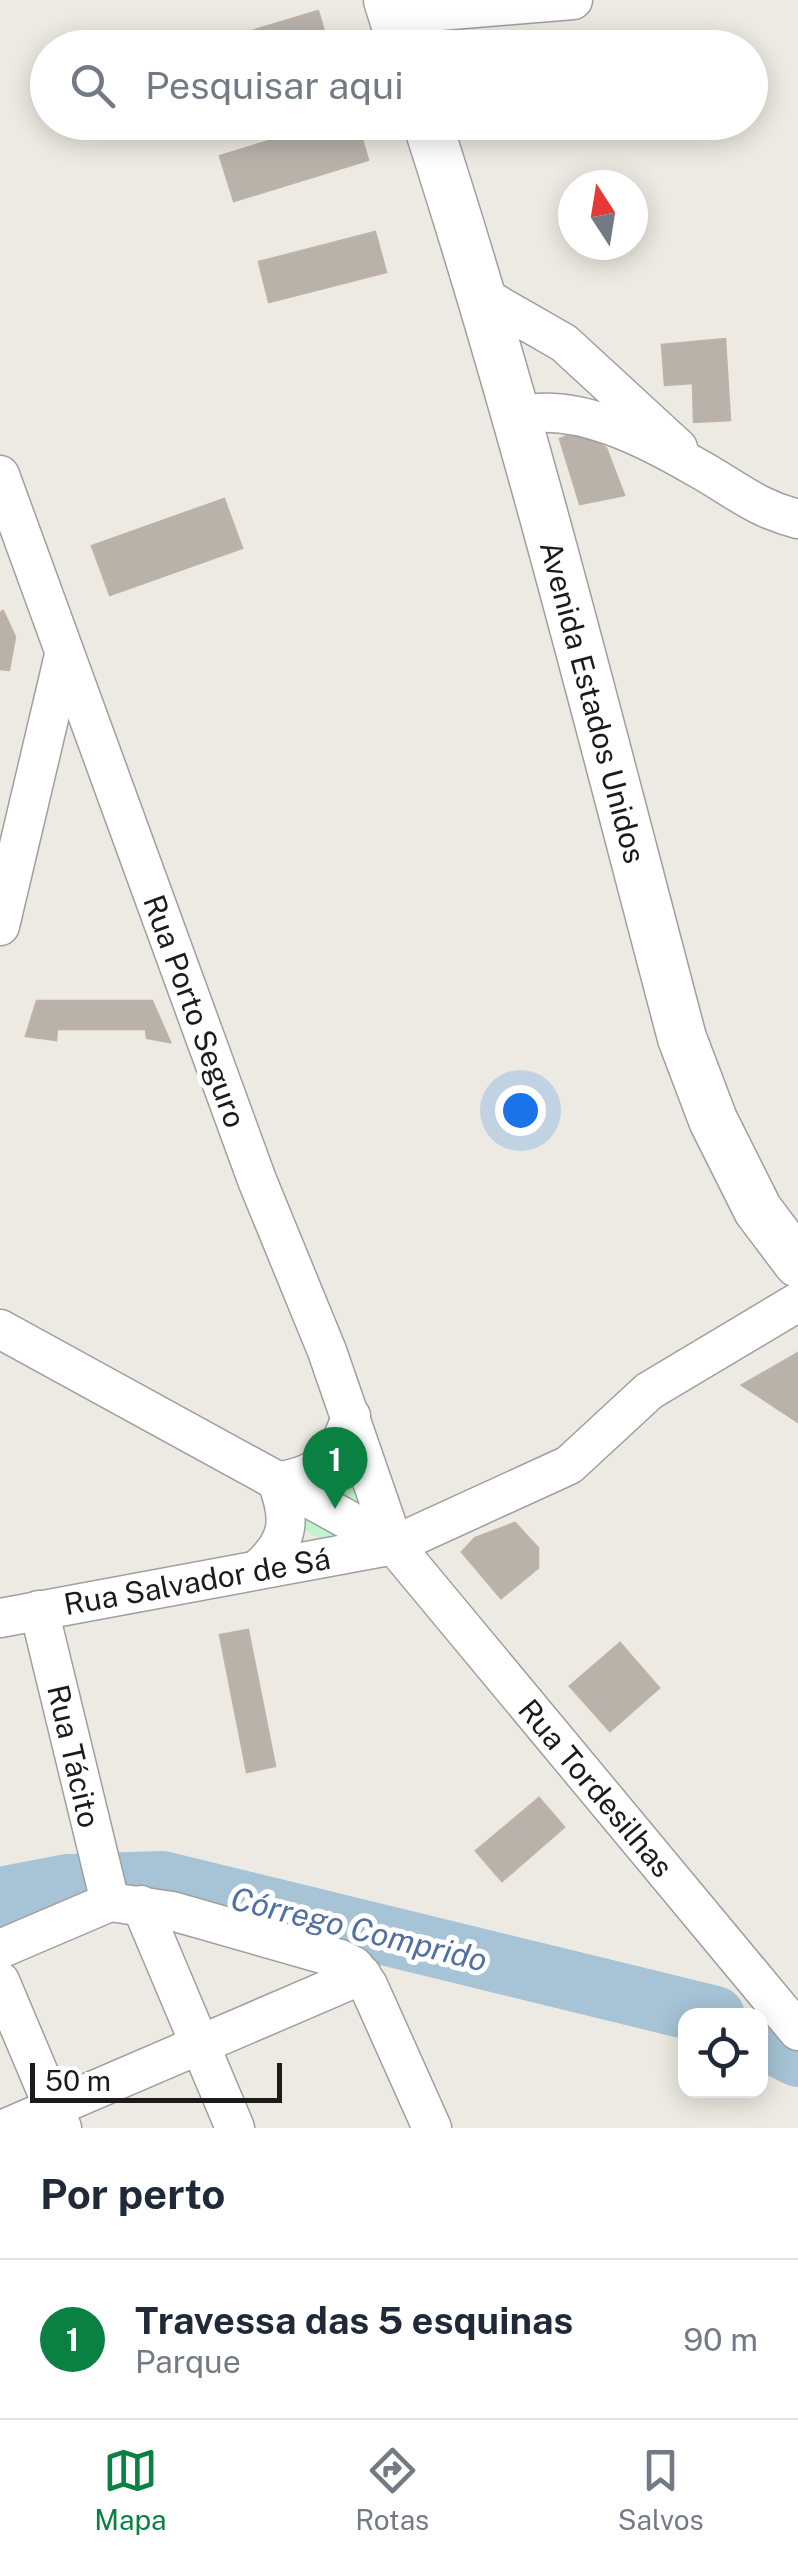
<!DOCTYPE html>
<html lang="pt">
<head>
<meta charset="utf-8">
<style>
	:root { --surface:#fff; --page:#f2f2f3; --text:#1f2937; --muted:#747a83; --line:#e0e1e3; --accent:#0b8043 }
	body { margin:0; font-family:"Public Sans",sans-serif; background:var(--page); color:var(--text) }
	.controls { position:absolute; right:30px; bottom:30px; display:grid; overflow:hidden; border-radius:20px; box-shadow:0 5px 25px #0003 }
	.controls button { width:90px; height:90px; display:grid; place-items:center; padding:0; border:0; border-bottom:2px solid var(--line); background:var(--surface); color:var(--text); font:50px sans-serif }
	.compass { position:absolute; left:558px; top:170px; width:90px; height:90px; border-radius:50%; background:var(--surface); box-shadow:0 5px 25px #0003; rotate:348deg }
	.scale { position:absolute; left:30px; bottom:25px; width:252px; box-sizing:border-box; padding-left:10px; border:5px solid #1b1b1b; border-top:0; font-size:28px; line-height:35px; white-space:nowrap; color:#1b1b1b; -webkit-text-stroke:8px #fff; paint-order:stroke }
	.you { position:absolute; left:520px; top:1110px; width:35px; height:35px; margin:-25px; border:8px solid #fff; border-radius:50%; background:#1a73e8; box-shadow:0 0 0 15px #1a73e833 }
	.badge { display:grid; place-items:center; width:65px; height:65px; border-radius:50%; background:var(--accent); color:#fff; font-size:32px; font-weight:700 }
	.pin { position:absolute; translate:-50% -82px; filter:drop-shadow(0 2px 5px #0008) }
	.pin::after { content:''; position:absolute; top:52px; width:35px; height:30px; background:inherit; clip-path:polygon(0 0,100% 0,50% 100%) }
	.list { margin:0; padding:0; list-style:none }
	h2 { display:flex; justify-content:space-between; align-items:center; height:130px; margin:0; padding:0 40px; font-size:42px }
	h2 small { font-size:32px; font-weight:400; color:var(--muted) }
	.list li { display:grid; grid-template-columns:65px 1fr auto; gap:30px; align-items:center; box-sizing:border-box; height:160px; padding:0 40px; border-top:2px solid var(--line) }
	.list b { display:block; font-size:38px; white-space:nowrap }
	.list p { margin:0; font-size:32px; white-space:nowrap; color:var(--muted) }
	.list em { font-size:32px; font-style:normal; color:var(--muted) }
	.icon { flex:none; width:55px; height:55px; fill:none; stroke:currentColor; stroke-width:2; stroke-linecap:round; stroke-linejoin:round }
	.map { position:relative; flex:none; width:798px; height:2128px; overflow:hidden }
	.search { position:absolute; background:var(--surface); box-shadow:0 5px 25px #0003; left:30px; right:30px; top:30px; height:110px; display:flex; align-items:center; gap:25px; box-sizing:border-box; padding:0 35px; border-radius:55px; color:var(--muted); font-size:38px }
	.sheet { height:290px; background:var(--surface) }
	nav { display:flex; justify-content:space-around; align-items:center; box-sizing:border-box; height:140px; border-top:2px solid var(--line); background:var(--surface); font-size:28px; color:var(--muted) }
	nav a { display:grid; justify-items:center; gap:5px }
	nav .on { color:var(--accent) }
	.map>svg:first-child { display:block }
</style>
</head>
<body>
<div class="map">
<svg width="798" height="2128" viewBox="0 0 798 2128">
	<rect width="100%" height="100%" fill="#eceae2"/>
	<path fill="#c2f3cc" d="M345,1468L362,1479L364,1530L327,1544L306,1530L298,1512L314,1477Z"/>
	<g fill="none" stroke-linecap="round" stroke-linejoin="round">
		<g stroke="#a6c4d6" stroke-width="60">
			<path d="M0,1897L68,1884L162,1881L715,2016"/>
			<path d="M760,2038L798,2057"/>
		</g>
	</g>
	<g fill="#b8b2ab" stroke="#bcb2a6" stroke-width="2.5">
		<path d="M318,11L329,48H196Z"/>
		<path d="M332,122H357L368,160L234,201L220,156Z"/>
		<path d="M375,232L386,272L269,302L259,262Z"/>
		<path d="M725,339L730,420L694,422L693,383L665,385L662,345Z"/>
		<path d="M579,431L606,448L624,495L580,504L560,439Z"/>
		<path d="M224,499L242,548L110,595L92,546Z"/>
		<path d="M3,611L15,637L9,670L0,669V613Z"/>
		<path d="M37,1001H152L170,1042L147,1038L146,1029H57L56,1040L26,1036Z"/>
		<path d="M798,1353V1422L742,1385Z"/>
		<path d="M515,1523L538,1548V1568L501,1598L462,1552L475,1538Z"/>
		<path d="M248,1630L275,1766L247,1772L220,1635Z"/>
		<path d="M620,1643L659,1688L610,1731L570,1686Z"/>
		<path d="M539,1798L564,1827L502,1881L476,1851Z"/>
	</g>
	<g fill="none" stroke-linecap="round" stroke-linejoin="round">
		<g stroke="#9f9f9f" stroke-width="41">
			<g id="minor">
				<path d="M392,15L573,0"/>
				<path d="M484,297L564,343L678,448"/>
				<path d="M518,416C575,402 644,437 694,466C733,487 754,508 798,519"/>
				<path d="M0,475L257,1180L327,1351L394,1545L798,2031"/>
				<path d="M0,926L64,655"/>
				<path d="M0,1329L394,1545"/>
				<path d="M257,1570C289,1542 292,1521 277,1482C322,1474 337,1460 351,1416"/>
				<path d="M39,1610L110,1902"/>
				<path d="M0,1618L394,1545L569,1465L649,1391L798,1302"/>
				<path d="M141,1905L235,2128"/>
				<path d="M0,1949L110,1902L172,1911L340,1959L354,1966L368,1985L432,2128"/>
				<path d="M0,1981L62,2128"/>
				<path d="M6,2128L362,1975"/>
			</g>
		</g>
		<g stroke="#9f9f9f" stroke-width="51">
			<g id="tertiary">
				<path d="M388,0L403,48"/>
				<path d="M427,122C525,424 601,732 682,1038L713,1120L758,1210L798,1263"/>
			</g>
		</g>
		<use href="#minor" stroke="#fff" stroke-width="38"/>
		<use href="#tertiary" stroke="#fff" stroke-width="48"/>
	</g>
	<g text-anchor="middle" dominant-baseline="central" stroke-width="10" stroke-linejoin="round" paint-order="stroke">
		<g font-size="30" fill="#1b1b1b" stroke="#fff">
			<text transform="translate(593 702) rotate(75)">Avenida Estados Unidos</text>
			<text transform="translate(195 1011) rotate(70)">Rua Porto Seguro</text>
			<text transform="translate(197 1581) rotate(-10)">Rua Salvador de Sá</text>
			<text transform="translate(74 1756) rotate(77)">Rua Tácito</text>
			<text transform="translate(596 1788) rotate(50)">Rua Tordesilhas</text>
		</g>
		<g font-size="32" font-style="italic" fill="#526fa1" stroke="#fff">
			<text transform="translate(359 1929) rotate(14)">Córrego Comprido</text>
		</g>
	</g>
</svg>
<div class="controls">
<button><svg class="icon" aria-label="locate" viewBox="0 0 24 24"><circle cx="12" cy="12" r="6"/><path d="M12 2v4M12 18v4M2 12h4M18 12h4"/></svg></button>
</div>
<svg class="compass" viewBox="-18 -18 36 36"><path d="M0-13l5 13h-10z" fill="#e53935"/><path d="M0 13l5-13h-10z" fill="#747a83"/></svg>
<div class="scale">50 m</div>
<div class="you"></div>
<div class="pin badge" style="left:335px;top:1509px">1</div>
<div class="search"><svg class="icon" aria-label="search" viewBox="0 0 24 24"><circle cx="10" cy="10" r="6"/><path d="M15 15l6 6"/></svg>Pesquisar aqui</div>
</div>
<section class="sheet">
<h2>Por perto<small></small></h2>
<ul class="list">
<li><span class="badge">1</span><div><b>Travessa das 5 esquinas</b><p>Parque</p></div><em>90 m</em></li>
</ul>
</section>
<nav>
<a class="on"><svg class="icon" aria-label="map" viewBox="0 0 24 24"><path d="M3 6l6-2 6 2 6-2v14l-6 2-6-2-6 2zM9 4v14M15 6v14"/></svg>Mapa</a>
<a><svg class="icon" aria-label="directions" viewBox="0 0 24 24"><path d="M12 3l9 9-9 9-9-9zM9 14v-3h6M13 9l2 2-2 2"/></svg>Rotas</a>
<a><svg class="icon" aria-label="saved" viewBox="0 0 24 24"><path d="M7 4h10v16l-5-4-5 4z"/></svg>Salvos</a>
</nav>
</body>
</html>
